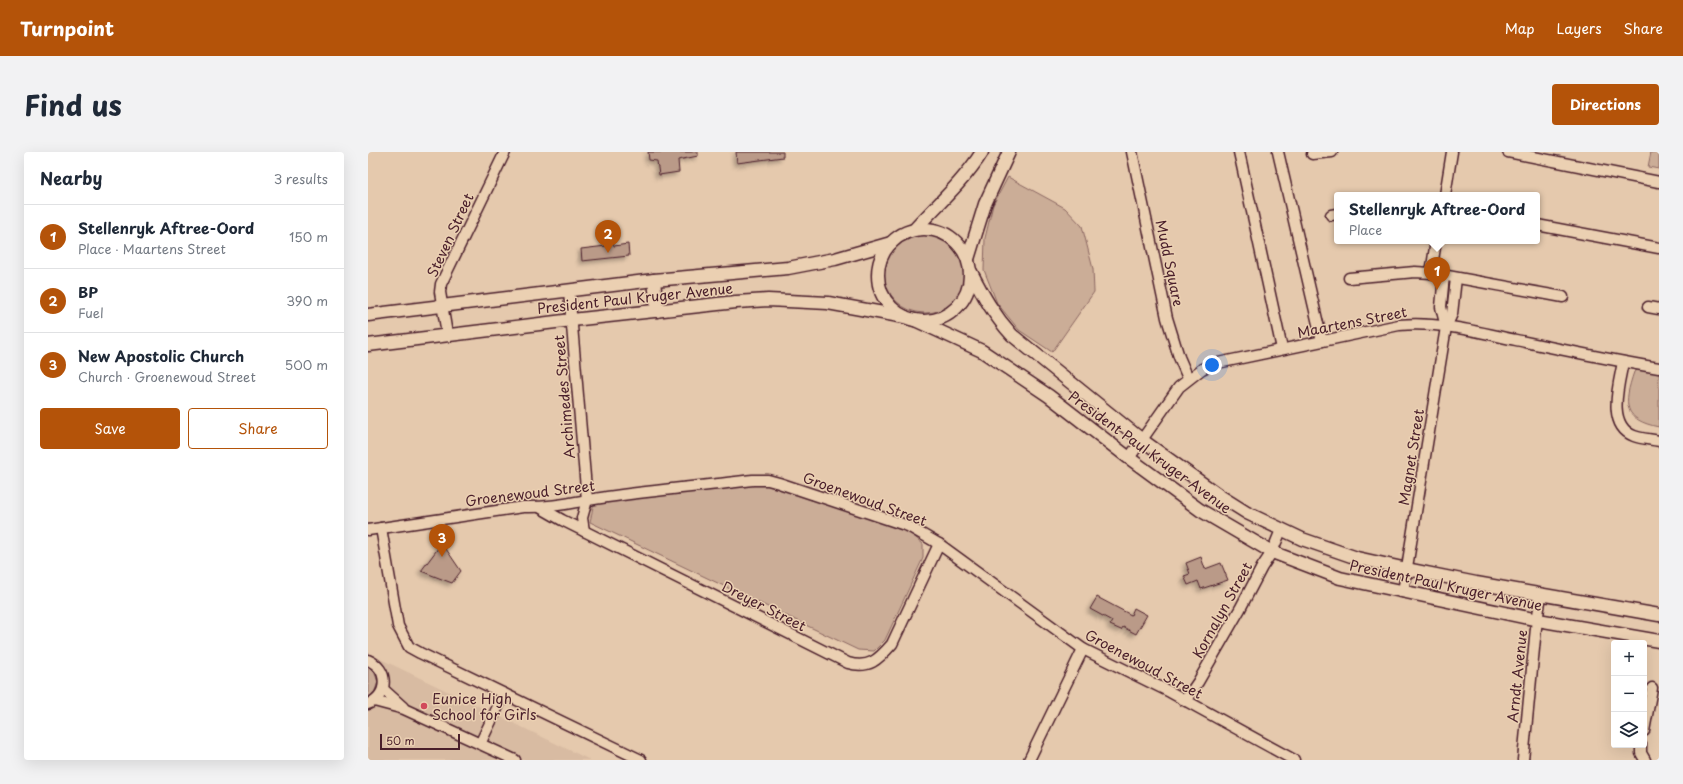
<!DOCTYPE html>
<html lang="en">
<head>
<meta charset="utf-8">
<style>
	:root { --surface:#fff; --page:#f2f2f3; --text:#1f2937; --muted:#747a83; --line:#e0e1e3; --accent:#b45309 }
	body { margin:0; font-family:"Playpen Sans",sans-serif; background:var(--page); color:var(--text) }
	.controls { position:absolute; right:12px; bottom:12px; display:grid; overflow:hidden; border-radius:4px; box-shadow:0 4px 16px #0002 }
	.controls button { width:36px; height:36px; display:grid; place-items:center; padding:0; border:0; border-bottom:1px solid var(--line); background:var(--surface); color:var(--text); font:20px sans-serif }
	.scale { position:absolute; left:12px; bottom:10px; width:80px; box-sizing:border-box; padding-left:4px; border:2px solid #4a1f2b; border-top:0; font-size:11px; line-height:14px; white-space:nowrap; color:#4a1f2b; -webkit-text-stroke:3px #ebd0b2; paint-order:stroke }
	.you { position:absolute; left:844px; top:213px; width:14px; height:14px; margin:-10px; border:3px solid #fff; border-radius:50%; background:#1a73e8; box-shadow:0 0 0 6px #1a73e833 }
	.badge { display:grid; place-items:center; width:26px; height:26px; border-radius:50%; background:var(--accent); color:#fff; font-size:13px; font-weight:700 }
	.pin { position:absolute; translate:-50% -33px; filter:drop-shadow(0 1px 2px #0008) }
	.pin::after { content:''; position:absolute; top:21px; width:14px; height:12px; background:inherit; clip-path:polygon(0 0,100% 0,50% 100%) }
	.popup { position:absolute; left:966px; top:40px; width:206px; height:52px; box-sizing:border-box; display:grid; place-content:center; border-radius:4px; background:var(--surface); filter:drop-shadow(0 1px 3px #0005); font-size:13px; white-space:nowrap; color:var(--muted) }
	.popup b { font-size:15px; color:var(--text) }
	.popup::after { content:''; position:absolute; left:50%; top:100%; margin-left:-8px; border:8px solid transparent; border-top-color:var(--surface) }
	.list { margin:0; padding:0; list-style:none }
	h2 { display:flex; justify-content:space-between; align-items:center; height:52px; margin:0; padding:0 16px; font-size:17px }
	h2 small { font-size:13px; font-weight:400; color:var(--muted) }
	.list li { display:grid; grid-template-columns:26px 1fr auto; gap:12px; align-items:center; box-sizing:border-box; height:64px; padding:0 16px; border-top:1px solid var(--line) }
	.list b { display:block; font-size:15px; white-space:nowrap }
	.list p { margin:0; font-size:13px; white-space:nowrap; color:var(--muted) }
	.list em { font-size:13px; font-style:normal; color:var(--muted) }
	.actions { display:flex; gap:8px; padding:12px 16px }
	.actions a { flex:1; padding:9px 0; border:1px solid var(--accent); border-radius:4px; text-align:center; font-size:14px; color:var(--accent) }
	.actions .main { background:var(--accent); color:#fff }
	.icon { flex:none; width:22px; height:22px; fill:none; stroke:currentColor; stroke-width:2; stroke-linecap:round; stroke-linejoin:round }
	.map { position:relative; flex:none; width:1291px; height:608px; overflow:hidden; border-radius:4px }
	header { display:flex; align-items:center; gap:24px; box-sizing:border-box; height:56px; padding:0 20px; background:var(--accent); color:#fff }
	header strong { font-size:19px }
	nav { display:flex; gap:22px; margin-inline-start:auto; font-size:14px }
	.intro { display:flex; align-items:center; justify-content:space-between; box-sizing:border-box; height:96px; padding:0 24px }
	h1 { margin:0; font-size:28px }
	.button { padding:10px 18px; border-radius:4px; background:var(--accent); color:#fff; font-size:14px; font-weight:700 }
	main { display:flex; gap:24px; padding:0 24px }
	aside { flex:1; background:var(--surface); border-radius:4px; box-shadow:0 4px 16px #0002 }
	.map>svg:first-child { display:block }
</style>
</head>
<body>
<header>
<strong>Turnpoint</strong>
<nav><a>Map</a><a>Layers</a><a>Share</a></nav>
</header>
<div class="intro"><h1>Find us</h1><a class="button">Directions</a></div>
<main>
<aside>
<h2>Nearby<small>3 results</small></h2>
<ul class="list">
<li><span class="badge">1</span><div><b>Stellenryk Aftree-Oord</b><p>Place · Maartens Street</p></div><em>150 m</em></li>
<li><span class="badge">2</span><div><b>BP</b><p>Fuel</p></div><em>390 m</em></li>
<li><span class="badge">3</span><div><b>New Apostolic Church</b><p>Church · Groenewoud Street</p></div><em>500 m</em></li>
</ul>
<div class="actions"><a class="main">Save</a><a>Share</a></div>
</aside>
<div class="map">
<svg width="1291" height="608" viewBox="0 0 1291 608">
	<defs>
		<filter id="shadow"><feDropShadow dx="-3" dy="3" stdDeviation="2" flood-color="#0004"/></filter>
	</defs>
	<rect width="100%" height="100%" fill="#e5c9ad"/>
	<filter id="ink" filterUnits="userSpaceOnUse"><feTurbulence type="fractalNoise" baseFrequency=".025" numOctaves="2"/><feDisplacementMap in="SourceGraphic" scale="8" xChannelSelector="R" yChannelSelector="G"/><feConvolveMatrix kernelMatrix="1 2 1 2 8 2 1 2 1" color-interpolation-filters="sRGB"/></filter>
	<g filter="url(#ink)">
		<path fill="#d8bba2" d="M0,501L222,608H0Z"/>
		<g fill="#cbad97" stroke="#8a6661">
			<path d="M1283,0H1291V17L1280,15Z"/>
			<path d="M640,25L697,56L714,74L725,117L726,140L684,200L651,178L629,151L616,118L617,86L625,53Z"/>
			<circle cx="557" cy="120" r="41"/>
			<path d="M1278,213L1291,215V275C1255,268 1255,252 1266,220Z"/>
			<path d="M403,331L542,381L555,392V406L517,488L506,499L490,498L222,370L226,350Z"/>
			<path d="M0,515L6,519L10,530L6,541L0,546Z"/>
		</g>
		<g fill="#ba9a88" stroke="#4a1f2b" filter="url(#shadow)">
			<path d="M280,0H330V4L310,8L311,20L291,23L289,9L281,8Z"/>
			<path d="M368,0H415V5L369,11Z"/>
			<path d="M245,85L246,94L260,92L261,104L214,109L213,97L238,94L237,86Z"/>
			<path d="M74,391L93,419L84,431L53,419Z"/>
			<path d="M833,405L837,417L853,411L860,428L833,437L830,429L820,433L816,424L822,422L818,411Z"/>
			<path d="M729,445L763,463L766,456L779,463L768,482L755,475L753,478L742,473L744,469L722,457Z"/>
		</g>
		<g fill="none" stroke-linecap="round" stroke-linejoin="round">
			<g stroke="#4a1f2b" stroke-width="13">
				<g id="minor">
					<path d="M764,0L799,166L811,205L820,226"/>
					<path d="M871,0L914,197"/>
					<path d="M910,0L954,189"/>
					<path d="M1140,0L1291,30"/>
					<path d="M944,2L964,0"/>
					<path d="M1077,43L1084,0"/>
					<path d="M963,63L969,62"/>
					<path d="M1169,73L1291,96"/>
					<path d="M1063,121L1068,89"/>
					<path d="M1076,123L1073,155L1078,175"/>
					<path d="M981,126L1047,120L1063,121L1195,145"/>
					<path d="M201,139L219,348L214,366L216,379"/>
					<path d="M1280,155L1291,157"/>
					<path d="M79,182L72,140L73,132L137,0"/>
					<path d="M1255,210C1251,232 1238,273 1266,284C1274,287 1283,287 1291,289"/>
					<path d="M761,306L811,235L834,217L845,212L1031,173C1070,169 1110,180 1148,188C1196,198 1243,208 1291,216"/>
					<path d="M173,356L194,368L480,511C501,517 510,508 524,492L571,392"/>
					<path d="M13,376L30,474L41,495L52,501L273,608"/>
					<path d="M0,378L155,355C184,356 211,349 239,345C288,338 336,334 385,328H400L411,331L540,374L571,392L715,497L802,540L926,608"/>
					<path d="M1035,440L1078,175L1084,162L1088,126"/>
					<path d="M0,508C21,517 21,543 0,552"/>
					<path d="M15,537L35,555"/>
					<path d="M6,549L36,557L147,608"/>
					<path d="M817,549L830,530L872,457L894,415L904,400L913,378"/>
					<path d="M1276,579L1284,536"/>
					<path d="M112,592L136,542"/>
					<path d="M1273,593V601L1277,608"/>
					<path d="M661,608L715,497"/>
					<path d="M1155,608L1168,476L1173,443"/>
				</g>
			</g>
			<g stroke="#4a1f2b" stroke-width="15">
				<g id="tertiary">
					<circle cx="556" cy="123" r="46"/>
					<path d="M546,78C569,53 596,29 614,0"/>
					<path d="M600,107L617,52L641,0"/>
					<path d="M603,120C616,145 625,162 644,183L774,288L852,344L879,361L934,387L989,406L1039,417L1108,431L1291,463"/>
					<path d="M286,128L289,159"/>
					<path d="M0,163L286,128L420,116L467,107L523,91"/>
					<path d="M547,168L614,199L681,244L761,306L832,358L904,400L972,426L1170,468L1291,489"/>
					<path d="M0,193L204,168L368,150L400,148L460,151L537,165"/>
				</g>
			</g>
			<use href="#minor" stroke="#ebd0b2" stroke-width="10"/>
			<use href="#tertiary" stroke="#ebd0b2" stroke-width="12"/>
		</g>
	</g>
	<circle fill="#d1495b" stroke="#ebd0b2" stroke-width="1.5" cx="56" cy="554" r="4"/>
	<g text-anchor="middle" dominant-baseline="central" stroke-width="3" stroke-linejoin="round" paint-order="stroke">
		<g font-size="14" fill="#4a1f2b" stroke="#ebd0b2">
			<text transform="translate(82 83) rotate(-65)">Steven Street</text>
			<text transform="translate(802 111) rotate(78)">Mudd Square</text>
			<text transform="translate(267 146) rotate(-6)">President Paul Kruger Avenue</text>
			<text transform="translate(984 170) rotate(-11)">Maartens Street</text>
			<text transform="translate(196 245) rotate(-95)">Archimedes Street</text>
			<text transform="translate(782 300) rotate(36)">President Paul Kruger Avenue</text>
			<text transform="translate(1043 305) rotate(-81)">Magnet Street</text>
			<text transform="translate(162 341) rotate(-7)">Groenewoud Street</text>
			<text transform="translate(497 347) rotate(20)">Groenewoud Street</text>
			<text transform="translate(1078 433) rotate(12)">President Paul Kruger Avenue</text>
			<text transform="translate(396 454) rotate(27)">Dreyer Street</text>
			<text transform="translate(854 458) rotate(-61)">Kornalyn Street</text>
			<text transform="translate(776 512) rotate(28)">Groenewoud Street</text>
			<text transform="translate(1149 524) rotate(-84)">Arndt Avenue</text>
		</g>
		<g font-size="14" fill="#4a1f2b" stroke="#ebd0b2" text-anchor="start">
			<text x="64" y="546">Eunice High<tspan x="64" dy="16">School for Girls</tspan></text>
		</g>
	</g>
</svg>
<div class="controls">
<button>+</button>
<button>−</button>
<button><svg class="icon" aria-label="layers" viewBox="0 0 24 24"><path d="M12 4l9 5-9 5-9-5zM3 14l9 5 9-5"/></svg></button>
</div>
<div class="scale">50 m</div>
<div class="you"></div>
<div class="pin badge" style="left:1069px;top:138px">1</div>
<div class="popup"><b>Stellenryk Aftree-Oord</b>Place</div>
<div class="pin badge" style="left:240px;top:101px">2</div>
<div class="pin badge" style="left:74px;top:405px">3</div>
</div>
</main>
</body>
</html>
